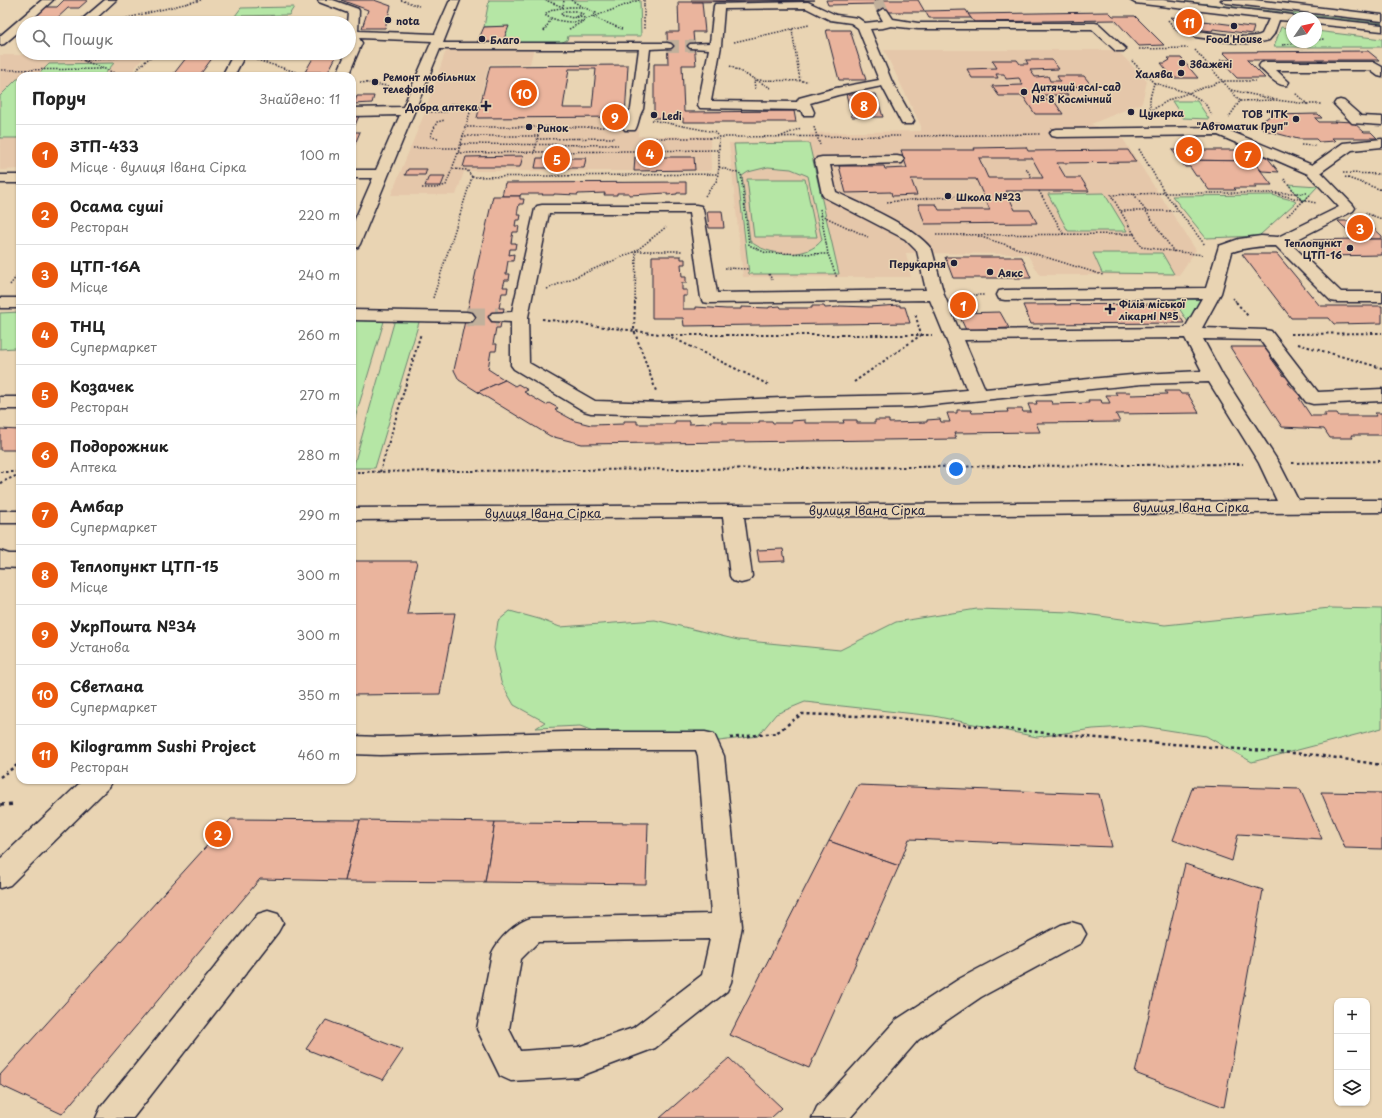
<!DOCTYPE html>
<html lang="uk">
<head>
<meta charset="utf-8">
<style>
	:root { --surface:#fff; --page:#f6f6f6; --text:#222; --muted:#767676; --line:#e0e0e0; --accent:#ea580c }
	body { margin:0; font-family:"Playpen Sans",sans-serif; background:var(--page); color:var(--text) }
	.controls { position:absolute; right:12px; bottom:12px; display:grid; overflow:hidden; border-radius:8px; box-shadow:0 1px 3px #0004 }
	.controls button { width:36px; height:36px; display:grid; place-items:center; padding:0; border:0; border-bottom:1px solid var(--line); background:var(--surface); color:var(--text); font:20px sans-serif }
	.compass { position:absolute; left:1286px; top:12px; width:36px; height:36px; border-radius:50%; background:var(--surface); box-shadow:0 1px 3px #0004; rotate:56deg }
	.you { position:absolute; left:956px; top:469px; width:14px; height:14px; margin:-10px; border:3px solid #fff; border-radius:50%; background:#1a73e8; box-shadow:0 0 0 6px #1a73e833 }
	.badge { display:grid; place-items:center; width:26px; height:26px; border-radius:50%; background:var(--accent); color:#fff; font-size:13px; font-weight:700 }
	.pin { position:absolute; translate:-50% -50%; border:2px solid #fff; box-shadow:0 1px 4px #0006 }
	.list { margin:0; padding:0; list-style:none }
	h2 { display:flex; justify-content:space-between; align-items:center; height:52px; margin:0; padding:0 16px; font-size:17px }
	h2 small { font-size:13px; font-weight:400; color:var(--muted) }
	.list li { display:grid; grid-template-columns:26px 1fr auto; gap:12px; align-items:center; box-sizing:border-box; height:60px; padding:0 16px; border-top:1px solid var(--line) }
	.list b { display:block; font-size:15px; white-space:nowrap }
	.list p { margin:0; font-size:13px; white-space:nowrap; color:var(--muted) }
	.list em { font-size:13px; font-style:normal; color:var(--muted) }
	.icon { flex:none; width:22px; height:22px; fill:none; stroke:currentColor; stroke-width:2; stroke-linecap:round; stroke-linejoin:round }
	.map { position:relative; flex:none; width:1382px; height:1118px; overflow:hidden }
	.search { position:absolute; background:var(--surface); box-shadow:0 1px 3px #0004; left:16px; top:16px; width:340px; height:44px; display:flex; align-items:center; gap:10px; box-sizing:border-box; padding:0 14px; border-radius:22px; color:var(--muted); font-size:15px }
	.panel { position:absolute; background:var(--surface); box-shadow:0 1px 3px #0004; left:16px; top:72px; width:340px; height:712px; border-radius:12px }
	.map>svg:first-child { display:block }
</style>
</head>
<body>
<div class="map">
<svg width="1382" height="1118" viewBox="0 0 1382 1118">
	<rect width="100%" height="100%" fill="#e9d4b3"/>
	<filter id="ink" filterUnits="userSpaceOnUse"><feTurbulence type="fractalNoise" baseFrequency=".025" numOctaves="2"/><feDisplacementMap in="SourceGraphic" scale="8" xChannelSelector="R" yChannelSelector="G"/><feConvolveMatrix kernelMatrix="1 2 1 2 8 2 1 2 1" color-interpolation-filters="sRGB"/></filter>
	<g filter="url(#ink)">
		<g fill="#e5c7aa">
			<path d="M534,47L530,64H489L479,102H481L477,118L639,117L638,136H710L711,171H468L464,172L456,195H391L425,112L445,53L450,49L460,48Z"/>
			<path d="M884,50H1117L1147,81L1142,103L1091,124L1123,139L1196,250L1179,275H1040L1027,254L906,253L911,277H743L729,143L809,141L810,133L921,131V126Z"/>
			<path d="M0,55H145L129,76H20V169L0,170Z"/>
		</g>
		<g fill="#b5e6a5" stroke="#6c8470" fill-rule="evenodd">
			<path d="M489,0H640L641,36H568L567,40L560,43L502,44L508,27H484Z"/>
			<path d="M1180,1L1382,23V27L1316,18L1182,4L1178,2Z"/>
			<path d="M294,7L289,15L235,16L241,8Z"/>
			<path d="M1281,27L1292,29V42H1316V31L1382,39V47H1274Z"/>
			<path d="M114,63L104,75L37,76L49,64Z"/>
			<path d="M17,79H20V138H0V96Z"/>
			<path d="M1172,101H1197L1209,119L1183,118Z"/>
			<path d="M809,143L839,274H749L734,144ZM768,167L791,169L808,176L822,240C807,260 767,256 750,241L742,176L748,172Z"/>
			<path d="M747,179H805L817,237H754Z"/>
			<path d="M1288,184L1318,186L1303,202Z"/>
			<path d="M1104,193L1127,231H1068L1048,194Z"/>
			<path d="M1272,195L1292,200L1296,202L1259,236L1206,238L1172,196Z"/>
			<path d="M1093,253H1162L1174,274L1102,273Z"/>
			<path d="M1205,298L1194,322H1188L1173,299Z"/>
			<path d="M20,312V341L15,348L0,349V313Z"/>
			<path d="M352,318H385L352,428Z"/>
			<path d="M395,319H420L375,468H353Z"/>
			<path d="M1330,608L1382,609V728L1252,762L1206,736L1142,726L1093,729L1037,737L934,716L805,702L776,714L758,736L665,748L619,741L580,726L536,728L545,722L514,705L501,682L494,648L498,621L510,611L539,619L560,627L655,620L738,640L840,650L896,622L977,609L1071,612L1165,625Z"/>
		</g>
		<g fill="#eab49d" stroke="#22223b" fill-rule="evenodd">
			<path d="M64,0H88L79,8H68L54,21H31L46,7H57Z"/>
			<path d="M341,0H374L391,6L385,28H362L368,10Z"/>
			<path d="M691,0H815L691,2Z"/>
			<path d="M826,0H874L876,4L828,5Z"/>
			<path d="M874,0H918L925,12H881Z"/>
			<path d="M678,2H702L705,32H693L696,65H682L684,112L794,111L796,122H683V118H654V64H668L667,32H679Z"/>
			<path d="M966,10L971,18H929L925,11Z"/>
			<path d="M1109,12L1113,16H1135L1164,45L1139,46L1115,20L974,22L968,14Z"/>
			<path d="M1171,17L1251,27H1254L1252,34L1213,29L1212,31L1181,27Z"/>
			<path d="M341,21L340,23H287L288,22Z"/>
			<path d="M509,26L502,44L477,43L484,27Z"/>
			<path d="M826,30H850L866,80H839Z"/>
			<path d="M1368,51L1379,60H1247L1265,78H1237L1220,60H1231L1223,52Z"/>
			<path d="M190,53H216L199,76H172Z"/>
			<path d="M316,53H338L328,72H305Z"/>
			<path d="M1168,58H1181L1198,78H1173L1161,63H1165L1170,60Z"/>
			<path d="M992,60H1017L1020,64H1028L1026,60H1052L1059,69L1030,70L1035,77L1048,76L1050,81H1060L1057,76H1084L1092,86L1062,87L1068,95H1043L1047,101H1054L1063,114H1035L1023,96H999L992,86L1023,85L1019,78L1006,79L1004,74H996L998,78H972L967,69L997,68Z"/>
			<path d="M628,65L625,117L477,118L490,66ZM569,69H596L592,108H563Z"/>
			<path d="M846,94H876L883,117H852Z"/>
			<path d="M357,96H374L372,103L354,104Z"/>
			<path d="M1318,114L1322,118H1315L1319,122H1336L1334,121L1353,122L1364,132H1371L1377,138H1332L1335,141L1319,142L1316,139H1298L1264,130L1259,124L1271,115Z"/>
			<path d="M352,116H359L352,132H360L352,151Z"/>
			<path d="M1026,147L1028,151L1128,150L1136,162L1057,163L1066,178H1081L1089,191H1006L1015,210H1030L1037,223L925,224L918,204H936L939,210H990L976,179H911L917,195L892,196L891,192L846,193L839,166H884L885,169L907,168L901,150H975L974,148ZM979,158H1032L1043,178H988Z"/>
			<path d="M1172,150H1242L1267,157L1279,172L1262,171L1253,161L1180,160Z"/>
			<path d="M523,156L520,167H463L466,157Z"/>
			<path d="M635,157H694L695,170L634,171Z"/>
			<path d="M537,158H586L584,168H535Z"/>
			<path d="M1180,160L1253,161L1272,185H1254L1256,188H1234L1236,190H1209L1199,176H1196L1190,167H1185Z"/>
			<path d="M408,169H427L425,175H405Z"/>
			<path d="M429,176H445L441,186H425Z"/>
			<path d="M686,182V193H677V194L667,195V193L629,195V193H617V195H604L605,193L578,194V195L554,194V195H542L543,194H521L520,196H502L505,183Z"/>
			<path d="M493,196H520V199H524L523,204H519L517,215H521L520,220H516L515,226H519L518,232H513L512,237L511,243H516L515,249H510L509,255L514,254L513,261H508L507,267L506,274H510L509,280H505L503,287H508L507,293H502L499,308H504L500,328H496L493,344H497L496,351H491L488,369L505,380L478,392L459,380L454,370Z"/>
			<path d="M707,211H722L724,228H709Z"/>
			<path d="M1338,221H1366L1382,236V239H1356Z"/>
			<path d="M1356,239H1382V255L1326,256L1311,240Z"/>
			<path d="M1242,254H1277L1320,306H1382V323L1334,324L1329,318H1291Z"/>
			<path d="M652,256H681V259H685V264H681L682,277H686V283H682V290H687V296H683V309H696V307L726,309H741V307L769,308V307L780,306L781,308H812V306H824L825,308L839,307V306L869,307L900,305V307H905L910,323L684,326L683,318H652Z"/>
			<path d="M945,257H1022L1031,278H953Z"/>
			<path d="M951,299H970L976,311L957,312Z"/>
			<path d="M1172,304L1184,323L1031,324L1023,305Z"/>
			<path d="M1000,312L1009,328L966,330L958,313Z"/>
			<path d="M1230,347H1264L1267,351H1271L1276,358H1271L1284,376H1289L1293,383H1288L1302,398H1299L1311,416H1326L1324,413H1337L1339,416H1377L1375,413H1382V435H1351L1353,438H1330L1324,429L1282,427Z"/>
			<path d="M505,380L515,386L518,384L528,390L524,392L546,405L549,403L558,408L555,410L575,421L591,425L624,424V421H637V424H675V421H689V424L710,423V421H723V423H759V421H772L773,423H792L791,421L805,420V423H844L843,420H857V423H875V420H889V423L927,422V420L940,419L941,422H950L947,413H957V410H971L972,413L1008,412L1007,409H1022L1023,412H1031L1028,404H1037L1036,401H1051L1052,404L1089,403L1088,400H1101L1102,403H1110L1106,395H1117L1115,392H1130L1131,395L1167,394L1165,391H1179L1181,394H1188L1199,413L1116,414L1120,422L1036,423L1040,432L954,433L956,439L582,444L550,436L478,392Z"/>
			<path d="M0,429L20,430V450H0Z"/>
			<path d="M783,549L785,561L759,562L757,550Z"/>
			<path d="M352,561H417L407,614L455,613L440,694L352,695Z"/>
			<path d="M858,785L1099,794L1112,847L909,839L899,866L829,841Z"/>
			<path d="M1193,786L1300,789L1322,839L1238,834L1232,861L1173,840Z"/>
			<path d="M1321,792L1382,793V849L1345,848Z"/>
			<path d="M231,819L360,820L345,881L260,879L62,1114L0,1085V1075Z"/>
			<path d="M360,820L495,822L485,882L345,881Z"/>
			<path d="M495,822L648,823L646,884L485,882Z"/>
			<path d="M829,841L899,866L809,1068L730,1035Z"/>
			<path d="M1185,864L1263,890L1224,1107L1135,1073Z"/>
			<path d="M326,1020L403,1050L383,1080L306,1049Z"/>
			<path d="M729,1058L782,1108L771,1118H660Z"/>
		</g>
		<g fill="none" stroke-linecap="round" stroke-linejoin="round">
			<g stroke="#c1b09b" stroke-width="12" stroke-dasharray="12 6" stroke-linecap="butt">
				<path d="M878,0L883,12"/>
				<path d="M667,46H694"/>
			</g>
			<path stroke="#c1b09b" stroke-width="19" stroke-dasharray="19 10" stroke-linecap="butt" d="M466,317H498"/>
			<g stroke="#22223b" stroke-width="3">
				<g id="minor">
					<path d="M42,0H53L28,23H23V28L4,44L0,45V36Z"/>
					<path d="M105,0H116L91,23H78Z"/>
					<path d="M318,0H333L358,9L359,11L358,31L435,34L450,0H460L443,43H667L671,44L673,46L671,48L650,49L643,109C638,117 639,124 635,130H625L623,127L626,116L631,109L639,49H440L360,244L358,247L352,249V226L373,178H352V170H376L400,115L352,116V108L403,107L432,41L359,38L362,43L348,76H336L346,53H349L350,43L349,23H347L348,13L319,2Z"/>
					<path d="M1130,0H1163L1292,15L1297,18H1292V21L1279,20L1274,34L1269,40C1246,47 1220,40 1196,37L1192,36L1190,34L1192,32L1196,31C1210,32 1251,41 1262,34L1269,19L1135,3Z"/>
					<path d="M808,2L836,15L858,18L865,23L883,21L878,12L883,9L887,10L893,19L918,23H1095L1099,24L1126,49L1124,51H1116L1092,29H918L891,26L883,28L870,29L892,82L914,121L912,124H902L882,86L838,95L810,103L814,112L813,115H803L801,110L700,108L698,105L709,49L690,48L688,46L690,44L710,43L714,6L715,4ZM806,8L830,20L851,23L858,28L879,80L836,88L799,98L797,102L711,101L721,46L724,9Z"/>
					<path d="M1315,18H1316L1382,25V31L1316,24Z"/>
					<path d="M234,53H246L234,76H224L223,74Z"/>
					<path d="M1265,62H1373L1382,67V77L1378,76L1370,70H1276L1289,82L1287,85C1277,87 1268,75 1261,69L1259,66L1261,63Z"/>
					<path d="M1340,100L1344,101L1361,116L1382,117V125L1352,123L1334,104L1336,101Z"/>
					<path d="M1220,127L1312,165L1343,143L1382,139V147L1352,150L1321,172L1353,205L1355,208L1353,211L1290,243L1341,292H1382V302H1337L1331,301L1276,246C1260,246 1247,247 1232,252L1221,293L1202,328L1265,330L1271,331L1318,392L1382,389V401L1313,404L1306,402L1260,340L1203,339L1223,376L1279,463L1298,500H1382V512L744,517L752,576L749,581L741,583L733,581L730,576L723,517L352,520V508L1277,501L1259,463L1209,382L1142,384L912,407L807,409L663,415L591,413L584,411L514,369L511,365V322L492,321L489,317L492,313L512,312L535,209L537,206L542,205H696L701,206L703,209L717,293L926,290L917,251L905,239L824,197L822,194L815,161L817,158L822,157L897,156L902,157L904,160L902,163L830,165L836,192C862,205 916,227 932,250L944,295L959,330L1185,328L1202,298L1005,300L999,299L997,295L999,291L1005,290L1206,288L1219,246L1239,239L1261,236L1278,237L1339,207L1308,174L1218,135L1057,137L1052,136L1050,133L1052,130L1057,129ZM549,213H689L701,298L703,302L709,303L930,300L967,390L912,395L807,397L663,403L595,401L529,363L528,317ZM1185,338L1202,371L1142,374L985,389L964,340Z"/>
					<rect x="0" y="175" width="20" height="8"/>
					<rect x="0" y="298" width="20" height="10"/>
					<path d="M352,310L466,312L472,313L475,317L472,321L466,322L352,320Z"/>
					<rect x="0" y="397" width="20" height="12"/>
					<rect x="0" y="511" width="20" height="12"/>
					<path d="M0,551L9,554H20V568L0,567Z"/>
					<path d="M566,732H705L714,734L724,756L742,926L731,982L727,991L655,1048L578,1077L511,1081L500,1076L477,1029L492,953C499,938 515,923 531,918L711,914L698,756L696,750H566L380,755L352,754V736L380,737ZM710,939L702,975L633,1028L578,1047L520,1051L509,1029L521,959L538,942Z"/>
					<path d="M83,780H113L109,787L10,885L0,888V859Z"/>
					<path d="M268,911L278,914L283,923L278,932L133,1118H96L101,1107L258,914Z"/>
					<path d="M1071,922L1081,925L1086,934L1081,943L981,997L918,1040L850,1118H812L817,1107L896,1020L959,979L1061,925Z"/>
				</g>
			</g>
			<g stroke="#22223b" stroke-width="3">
				<path id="major" d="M1221,0H1254L1382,15V21L1226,3Z"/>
			</g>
			<g stroke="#22223b" stroke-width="1.5" stroke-dasharray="1.5 1.5" stroke-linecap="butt">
				<path d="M401,0L419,6"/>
				<path d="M545,0L563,7L564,0"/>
				<path d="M571,0L583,7"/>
				<path d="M644,0V29"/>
				<path d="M569,7H583L596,13C583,26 562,23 546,16V13L555,9Z"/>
				<path d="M565,11H575L583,14L573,18L561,15L562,12Z"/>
				<path d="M577,17L586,18"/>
				<path d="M593,17L622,29"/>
				<path d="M593,17L639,0"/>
				<path d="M1168,20L1178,32"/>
				<path d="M115,21L201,0"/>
				<path d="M569,29L584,21"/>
				<path d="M792,29L800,81"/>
				<path d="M544,31L551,19"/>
				<path d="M1316,40L1324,39"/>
				<path d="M734,42L809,25"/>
				<path d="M1282,45L1306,42"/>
				<path d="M1139,49L1188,48"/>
				<path d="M1195,50L1240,101L1229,117"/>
				<path d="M63,53L103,68"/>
				<path d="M257,60L299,73L324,76"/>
				<path d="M84,61L161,53"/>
				<path d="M1132,61L1154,83L1150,98V111L1141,114"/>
				<path d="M730,66L771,88"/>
				<path d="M2,70L105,69L121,76"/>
				<path d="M134,76L140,66L154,54"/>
				<path d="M360,82L388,86"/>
				<path d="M1154,83L1189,93L1204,102L1212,115"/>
				<path d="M755,89L754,80L808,81"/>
				<path d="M1231,90L1273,99"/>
				<path d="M1240,101L1276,100L1307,104L1295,93"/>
				<path d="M1307,104H1322"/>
				<path d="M428,112H447"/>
				<path d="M1152,114L1150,111L1171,99L1223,81H1255"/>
				<path d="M652,120L714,132L719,137V167L717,180L705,196"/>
				<path d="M464,127H612"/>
				<path d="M814,127L820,145"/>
				<path d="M462,136H538"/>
				<path d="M782,136L801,128"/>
				<path d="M915,136L1040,134"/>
				<path d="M719,137L900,136"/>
				<path d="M438,138L430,137L437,122L445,120"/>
				<path d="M646,138H719"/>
				<path d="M537,139L614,138"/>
				<path d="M461,144L618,145"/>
				<path d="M1301,145L1316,146"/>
				<path d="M413,148H459"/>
				<path d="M1139,149L1165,193L1205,245"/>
				<path d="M640,151L641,139"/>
				<path d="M458,153L719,150"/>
				<path d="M534,154L540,127"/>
				<path d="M719,167L741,174L749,245L766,253L828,254L837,278"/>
				<path d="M1026,168L1032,178"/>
				<path d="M453,169L467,170L472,177"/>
				<path d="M1343,173L1382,174"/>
				<path d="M472,177L718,174"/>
				<path d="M1345,177L1382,190"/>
				<path d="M1284,179L1303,202"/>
				<path d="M422,188H436L446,185L458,153L471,109L468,105L450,104"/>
				<path d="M1039,191L1064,235"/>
				<path d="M1134,194L1174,252"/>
				<path d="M1276,194L1316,203"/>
				<path d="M887,202L956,196"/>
				<path d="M820,209L828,254"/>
				<path d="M1121,211H1179"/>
				<path d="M1365,213L1382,219"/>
				<path d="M821,215L868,237"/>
				<path d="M1287,216L1310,195"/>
				<path d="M1134,234L1111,195L1165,193H1307"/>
				<path d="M936,235L1134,234L1141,247L1203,255"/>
				<path d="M978,236L1103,275"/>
				<path d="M725,268L749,269"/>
				<path d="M769,274L772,280"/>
				<path d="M10,285L20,272"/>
				<path d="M547,289L636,251L666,227"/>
				<path d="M958,295H985"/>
				<path d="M433,298L472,177"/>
				<path d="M1233,298L1237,303"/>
				<path d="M635,303L636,251H682"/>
			</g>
			<g stroke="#22223b" stroke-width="2" stroke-dasharray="2.5 2.5" stroke-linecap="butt">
				<path d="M635,302L634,330L656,391"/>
				<path d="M1236,302L1248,316"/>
				<path d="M542,319L667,335H932"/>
				<path d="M1291,334L1382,333"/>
				<path d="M667,335L769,385"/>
				<path d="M1298,344L1382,368"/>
				<path d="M854,382L921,335L915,313"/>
				<path d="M1292,463L1382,461"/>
				<path d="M0,472H20"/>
				<path d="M352,472L1243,464"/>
				<path d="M380,472L421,333"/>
				<path d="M0,483L20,474"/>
			</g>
			<g stroke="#22223b" stroke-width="2.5" stroke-dasharray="3 3" stroke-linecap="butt">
				<path d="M730,738L776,733L802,714L883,717L1108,739L1317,755L1382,765"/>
				<path d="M0,777L20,763"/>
			</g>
			<path stroke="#22223b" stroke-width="3.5" stroke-dasharray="4 4" stroke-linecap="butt" d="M0,805L15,804"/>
			<use href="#minor" fill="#e9d4b3" fill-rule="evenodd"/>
			<use href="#major" fill="#e9d4b3" fill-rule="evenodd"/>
		</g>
	</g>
	<g fill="#22223b" stroke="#e9d4b3" stroke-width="1.5">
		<circle cx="388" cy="20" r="4"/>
		<circle cx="1234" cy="26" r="4"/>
		<circle cx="482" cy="39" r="4"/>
		<circle cx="1182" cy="63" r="4"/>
		<circle cx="1181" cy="73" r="4"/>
		<circle cx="375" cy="82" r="4"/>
		<circle cx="1024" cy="92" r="4"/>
		<path d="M484 100h4v4h4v4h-4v4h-4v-4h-4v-4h4z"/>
		<circle cx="1131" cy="112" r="4"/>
		<circle cx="654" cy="115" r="4"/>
		<circle cx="1296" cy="119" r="4"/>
		<circle cx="529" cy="127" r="4"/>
		<circle cx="948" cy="196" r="4"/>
		<circle cx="1350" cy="248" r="4"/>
		<circle cx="954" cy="263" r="4"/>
		<circle cx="990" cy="272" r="4"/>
		<path d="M1108 303h4v4h4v4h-4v4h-4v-4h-4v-4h4z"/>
	</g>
	<g text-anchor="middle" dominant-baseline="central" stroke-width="3" stroke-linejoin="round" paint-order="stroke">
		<g font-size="10" font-weight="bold" fill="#22223b" stroke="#e9d4b3" text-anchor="start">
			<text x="396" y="20">nota</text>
			<text x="1234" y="38" text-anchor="middle">Food House</text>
			<text x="490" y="39">Благо</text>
			<text x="1190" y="63">Зважені</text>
			<text x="1173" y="73" text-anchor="end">Халява</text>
			<text x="383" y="76">Ремонт мобільних<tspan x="383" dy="12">телефонів</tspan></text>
			<text x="1032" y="86">Дитячий яслі-сад<tspan x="1032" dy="12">№ 8 Космічний</tspan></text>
			<text x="478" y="106" text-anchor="end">Добра аптека</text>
			<text x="1139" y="112">Цукерка</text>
			<text x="1288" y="113" text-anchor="end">ТОВ "ІТК<tspan x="1288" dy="12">"Автоматик Груп"</tspan></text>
			<text x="662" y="115">Ledi</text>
			<text x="537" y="127">Ринок</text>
			<text x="956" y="196">Школа №23</text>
			<text x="1342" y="242" text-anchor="end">Теплопункт<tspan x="1342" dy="12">ЦТП-16</tspan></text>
			<text x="946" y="263" text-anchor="end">Перукарня</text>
			<text x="998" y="272">Аякс</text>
			<text x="1119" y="303">Філія міської<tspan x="1119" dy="12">лікарні №5</tspan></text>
		</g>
		<g font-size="12" fill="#22223b" stroke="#e9d4b3">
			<text x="1191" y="507">вулиця Івана Сірка</text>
			<text x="867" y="510">вулиця Івана Сірка</text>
			<text x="543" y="513">вулиця Івана Сірка</text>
		</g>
	</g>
</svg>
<div class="controls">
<button>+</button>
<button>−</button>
<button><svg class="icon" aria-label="layers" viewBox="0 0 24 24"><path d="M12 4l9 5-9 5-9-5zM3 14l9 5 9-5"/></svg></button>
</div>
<svg class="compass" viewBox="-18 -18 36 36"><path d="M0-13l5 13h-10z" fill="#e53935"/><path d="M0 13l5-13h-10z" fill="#767676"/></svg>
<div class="you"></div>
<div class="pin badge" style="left:963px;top:305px">1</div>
<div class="pin badge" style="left:218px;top:834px">2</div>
<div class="pin badge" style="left:1360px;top:228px">3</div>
<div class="pin badge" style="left:650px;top:153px">4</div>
<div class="pin badge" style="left:557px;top:159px">5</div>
<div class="pin badge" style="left:1189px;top:150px">6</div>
<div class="pin badge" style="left:1248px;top:155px">7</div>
<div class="pin badge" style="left:864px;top:105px">8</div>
<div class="pin badge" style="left:615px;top:117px">9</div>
<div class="pin badge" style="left:524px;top:93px">10</div>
<div class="pin badge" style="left:1189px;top:22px">11</div>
<div class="search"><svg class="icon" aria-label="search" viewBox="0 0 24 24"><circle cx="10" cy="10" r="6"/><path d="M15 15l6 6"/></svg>Пошук</div>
<section class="panel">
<h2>Поруч<small>Знайдено: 11</small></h2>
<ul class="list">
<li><span class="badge">1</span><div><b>ЗТП-433</b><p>Місце · вулиця Івана Сірка</p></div><em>100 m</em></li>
<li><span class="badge">2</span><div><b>Осама суші</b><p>Ресторан</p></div><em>220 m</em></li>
<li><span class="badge">3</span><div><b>ЦТП-16А</b><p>Місце</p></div><em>240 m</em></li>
<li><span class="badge">4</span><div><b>ТНЦ</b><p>Супермаркет</p></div><em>260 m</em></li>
<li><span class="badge">5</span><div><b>Козачек</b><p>Ресторан</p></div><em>270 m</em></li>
<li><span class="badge">6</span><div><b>Подорожник</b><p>Аптека</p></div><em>280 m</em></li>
<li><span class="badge">7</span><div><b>Амбар</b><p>Супермаркет</p></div><em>290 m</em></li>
<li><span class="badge">8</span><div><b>Теплопункт ЦТП-15</b><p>Місце</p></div><em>300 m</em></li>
<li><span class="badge">9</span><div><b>УкрПошта №34</b><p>Установа</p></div><em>300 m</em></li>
<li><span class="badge">10</span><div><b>Светлана</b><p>Супермаркет</p></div><em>350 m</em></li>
<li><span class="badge">11</span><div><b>Kilogramm Sushi Project</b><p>Ресторан</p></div><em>460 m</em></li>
</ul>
</section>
</div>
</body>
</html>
